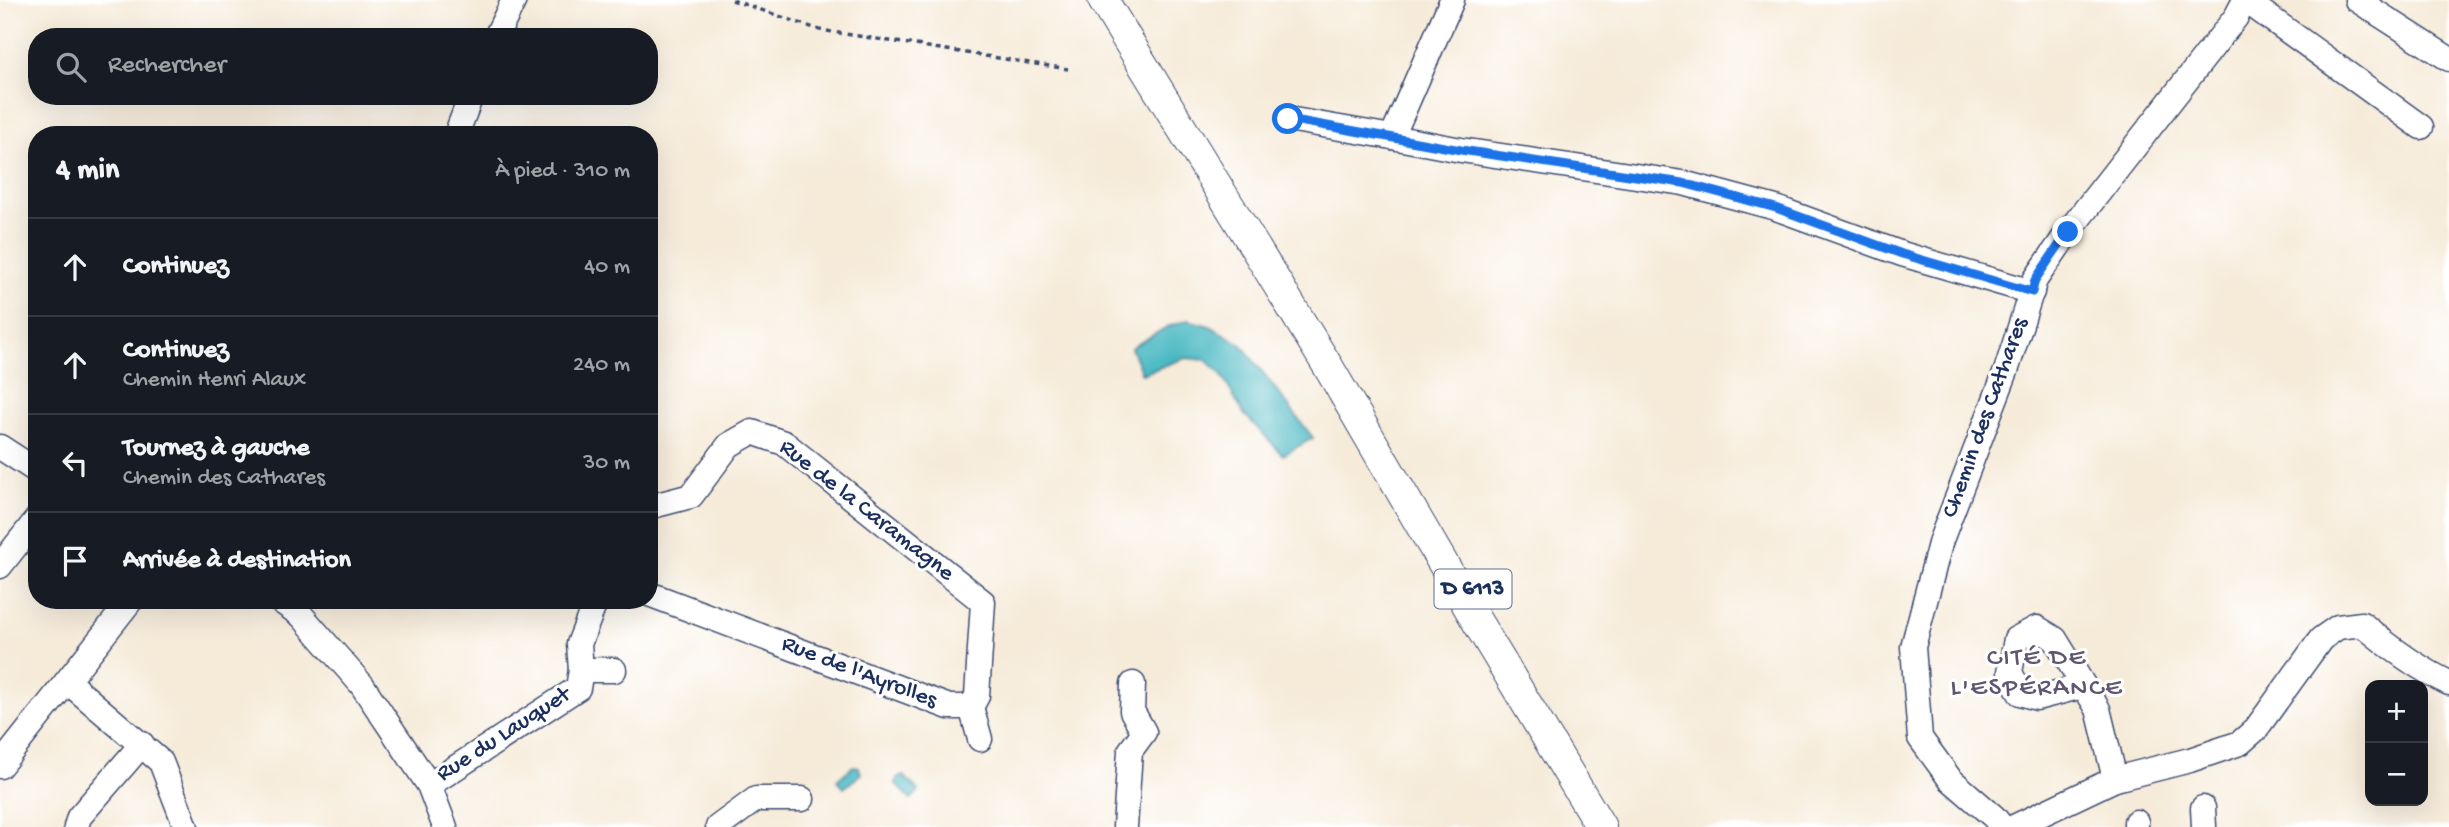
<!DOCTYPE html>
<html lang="fr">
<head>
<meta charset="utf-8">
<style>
	:root { --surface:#171b24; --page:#242831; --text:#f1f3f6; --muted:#9ea1a6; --line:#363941 }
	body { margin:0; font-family:"Gochi Hand",sans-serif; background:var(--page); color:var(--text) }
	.controls { position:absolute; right:21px; bottom:21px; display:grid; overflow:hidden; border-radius:14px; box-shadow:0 7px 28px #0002 }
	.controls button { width:63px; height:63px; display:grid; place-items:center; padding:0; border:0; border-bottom:2px solid var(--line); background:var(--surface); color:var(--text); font:35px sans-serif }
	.stop { position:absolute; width:21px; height:21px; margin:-16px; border:5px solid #1a73e8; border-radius:50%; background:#fff }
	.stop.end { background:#1a73e8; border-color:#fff; box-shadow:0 2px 7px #0008 }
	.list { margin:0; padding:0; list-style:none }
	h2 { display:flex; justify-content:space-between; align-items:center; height:91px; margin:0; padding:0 28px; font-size:30px }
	h2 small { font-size:23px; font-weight:400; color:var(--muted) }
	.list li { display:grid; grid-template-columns:46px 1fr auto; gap:21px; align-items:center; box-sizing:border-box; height:98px; padding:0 28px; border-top:2px solid var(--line) }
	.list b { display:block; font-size:26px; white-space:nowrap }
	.list p { margin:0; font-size:23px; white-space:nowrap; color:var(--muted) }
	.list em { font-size:23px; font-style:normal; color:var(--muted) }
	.icon { flex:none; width:38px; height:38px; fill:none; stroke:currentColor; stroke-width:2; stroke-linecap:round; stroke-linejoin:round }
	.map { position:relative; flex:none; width:2449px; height:827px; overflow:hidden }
	.search { position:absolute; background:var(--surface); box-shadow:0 7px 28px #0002; left:28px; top:28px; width:630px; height:77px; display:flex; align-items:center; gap:18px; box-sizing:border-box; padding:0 24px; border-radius:28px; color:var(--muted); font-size:26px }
	.panel { position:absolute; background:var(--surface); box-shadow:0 7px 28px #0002; left:28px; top:126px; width:630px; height:483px; border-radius:28px }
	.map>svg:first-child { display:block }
</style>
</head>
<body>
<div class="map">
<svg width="2449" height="827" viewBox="0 0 2449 827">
	<rect width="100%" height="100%" fill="#fff"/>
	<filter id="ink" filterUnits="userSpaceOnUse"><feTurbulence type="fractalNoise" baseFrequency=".0143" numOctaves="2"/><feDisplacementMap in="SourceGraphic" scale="14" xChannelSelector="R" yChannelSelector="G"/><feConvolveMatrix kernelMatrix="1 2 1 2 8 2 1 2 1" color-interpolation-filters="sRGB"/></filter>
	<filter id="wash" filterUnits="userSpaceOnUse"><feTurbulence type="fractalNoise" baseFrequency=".00686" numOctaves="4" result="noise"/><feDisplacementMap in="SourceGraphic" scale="28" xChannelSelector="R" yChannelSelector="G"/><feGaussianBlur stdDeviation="1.57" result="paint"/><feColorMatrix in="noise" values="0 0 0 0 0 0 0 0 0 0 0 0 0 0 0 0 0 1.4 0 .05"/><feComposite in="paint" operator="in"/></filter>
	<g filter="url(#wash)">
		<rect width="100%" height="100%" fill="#f6ebd9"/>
		<g fill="#4ab8c2" stroke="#327490" stroke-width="2">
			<path d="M1188,320L1210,326L1241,344L1313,438L1283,455L1243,413L1221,374L1206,360L1185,358L1142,374L1131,348L1167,327Z"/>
			<path d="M853,766L859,767L861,774L844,788L837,780Z"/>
			<path d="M904,776L919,791L911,799L896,784L897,778Z"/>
		</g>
	</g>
	<g filter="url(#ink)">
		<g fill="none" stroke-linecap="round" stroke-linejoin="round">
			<g stroke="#3c4b70" stroke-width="27">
				<g id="minor">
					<path d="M1452,0L1392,137L1461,150L1683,183L1776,208L1902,254L2032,292"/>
					<path d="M2245,0L2421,127"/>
					<path d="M2357,0L2449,59"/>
					<path d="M496,37L514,0"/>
					<path d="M1288,119L1392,137"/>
					<path d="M456,135L471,96"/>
					<path d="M0,447L37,471"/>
					<path d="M649,507L691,496L729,445L752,432L784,443L983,602L977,696L971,707H949L649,594"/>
					<path d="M0,566L37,519"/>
					<path d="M279,600L301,615L362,685L429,785L445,827"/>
					<path d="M581,670H614"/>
					<path d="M68,682L161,762L186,827"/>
					<path d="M2083,686L2037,698L2020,693L2010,672L2016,639L2037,628L2055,639L2098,709L2115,779"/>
					<path d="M971,707L980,739"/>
					<path d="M0,766L131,600"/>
					<path d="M429,785L578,688L581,670L579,644L596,600"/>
					<path d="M2203,808L2204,827"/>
					<path d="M2136,822V827"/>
					<path d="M76,827L79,817L142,744"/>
					<path d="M718,827L756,799H802"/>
					<path d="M1125,827L1130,751L1144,732L1132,711L1133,684"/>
					<path d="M2002,827L1994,817L1950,779L1920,738L1913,647L1941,540L2006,371L2035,280L2068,232L2236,17L2245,0"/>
					<path d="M2014,827L2115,779L2190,760L2240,743L2256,729L2321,639L2338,627L2362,624C2389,647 2417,668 2449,683"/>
				</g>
			</g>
			<g stroke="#3c4b70" stroke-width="32">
				<path id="major" d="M1103,0L1329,368L1476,620L1601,827"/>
			</g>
			<path stroke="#3c4b70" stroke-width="3.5" stroke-dasharray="5 5" stroke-linecap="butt" d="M732,0L820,30L1068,69"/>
			<use href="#minor" stroke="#fff" stroke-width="24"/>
			<use href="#major" stroke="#fff" stroke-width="30"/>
		</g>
	</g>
	<g fill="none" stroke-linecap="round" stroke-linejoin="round" filter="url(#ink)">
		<path stroke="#1a73e8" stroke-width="9" d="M1288,119L1461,150L1683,183L1776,208L1902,254L2032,292L2035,280L2068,232"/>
	</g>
	<g text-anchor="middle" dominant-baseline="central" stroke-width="6" stroke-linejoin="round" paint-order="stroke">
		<rect fill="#fff" stroke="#5f6d8e" stroke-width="2" x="1434.5" y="569.5" width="77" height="39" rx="5"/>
		<g font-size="23" font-weight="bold" fill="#1b2f5e">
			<text x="1473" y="589">D 6113</text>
		</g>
		<g font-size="24" fill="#1b2f5e" stroke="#fff">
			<text transform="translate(1986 418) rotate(-70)">Chemin des Cathares</text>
			<text transform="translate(866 511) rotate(38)">Rue de la Caramagne</text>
			<text transform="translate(859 673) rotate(21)">Rue de l'Ayrolles</text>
			<text transform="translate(504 735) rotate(-33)">Rue du Lauquet</text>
		</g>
		<g font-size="26" letter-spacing="2" fill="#615671" stroke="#fff">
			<text x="2037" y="659">CITÉ DE<tspan x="2037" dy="30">L'ESPÉRANCE</tspan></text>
		</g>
	</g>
</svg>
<div class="controls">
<button>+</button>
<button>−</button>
</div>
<div class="stop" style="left:1288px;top:119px"></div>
<div class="stop end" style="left:2068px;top:232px"></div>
<div class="search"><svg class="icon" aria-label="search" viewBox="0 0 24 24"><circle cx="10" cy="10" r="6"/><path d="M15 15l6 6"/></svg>Rechercher</div>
<section class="panel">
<h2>4 min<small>À pied · 310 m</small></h2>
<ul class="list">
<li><svg class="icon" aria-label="ahead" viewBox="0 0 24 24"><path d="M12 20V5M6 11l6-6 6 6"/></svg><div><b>Continuez</b></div><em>40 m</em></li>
<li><svg class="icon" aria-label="ahead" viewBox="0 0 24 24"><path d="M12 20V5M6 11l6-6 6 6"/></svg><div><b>Continuez</b><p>Chemin Henri Alaux</p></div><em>240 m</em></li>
<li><svg class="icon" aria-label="left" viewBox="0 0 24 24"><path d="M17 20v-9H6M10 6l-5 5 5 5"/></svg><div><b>Tournez à gauche</b><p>Chemin des Cathares</p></div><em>30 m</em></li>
<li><svg class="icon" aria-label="arrive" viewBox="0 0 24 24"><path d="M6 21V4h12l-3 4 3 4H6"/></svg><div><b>Arrivée à destination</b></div></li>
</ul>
</section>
</div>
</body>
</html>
